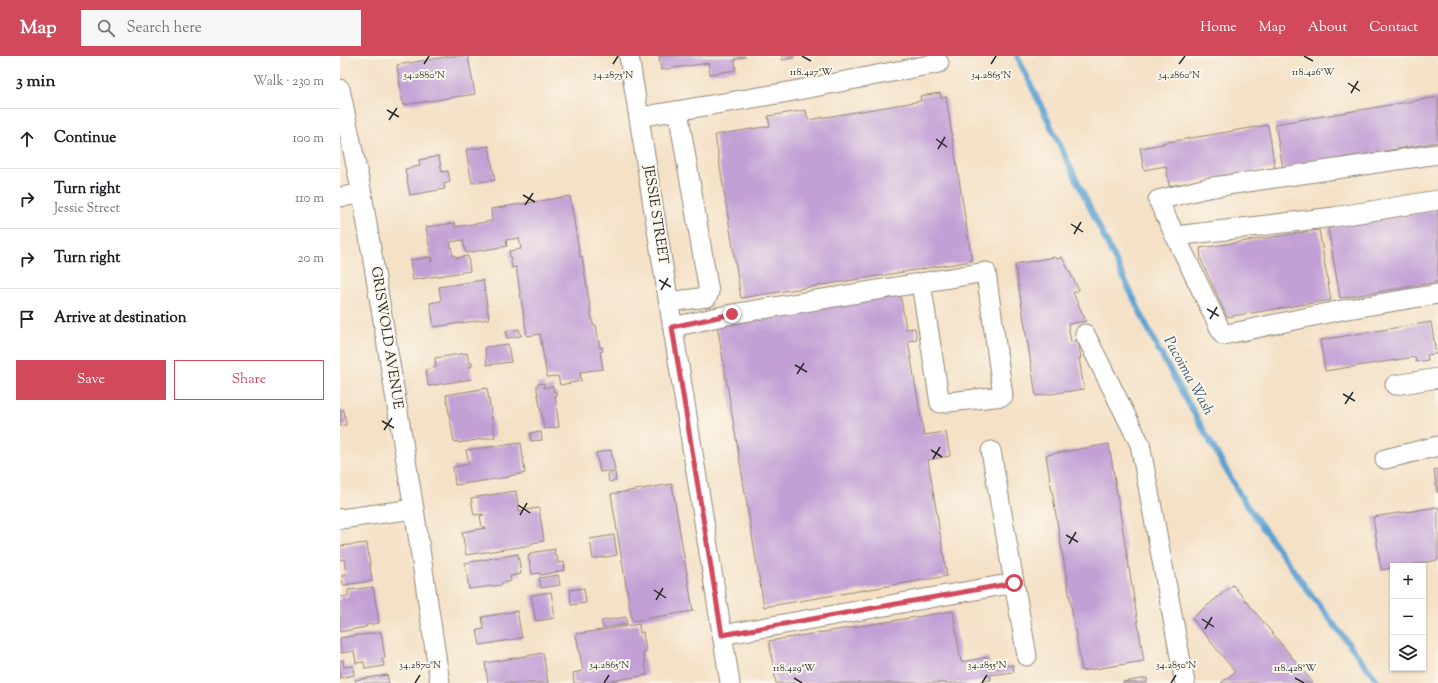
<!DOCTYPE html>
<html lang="en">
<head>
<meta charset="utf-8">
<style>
	:root { --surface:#fff; --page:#f6f6f6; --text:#202124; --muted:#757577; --line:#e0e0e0; --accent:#d1495b }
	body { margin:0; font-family:"Sorts Mill Goudy",serif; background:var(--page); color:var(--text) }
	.controls { position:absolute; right:12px; bottom:12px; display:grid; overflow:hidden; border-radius:0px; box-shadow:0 1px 3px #0004 }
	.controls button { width:36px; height:36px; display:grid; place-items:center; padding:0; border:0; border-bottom:1px solid var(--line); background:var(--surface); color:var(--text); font:20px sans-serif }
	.stop { position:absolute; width:12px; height:12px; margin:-9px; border:3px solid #d1495b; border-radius:50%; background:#fff }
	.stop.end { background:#d1495b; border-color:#fff; box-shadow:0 1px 4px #0008 }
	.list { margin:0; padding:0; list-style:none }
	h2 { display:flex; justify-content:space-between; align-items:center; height:52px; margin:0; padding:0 16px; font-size:17px }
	h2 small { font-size:13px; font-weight:400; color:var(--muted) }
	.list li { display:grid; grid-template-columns:26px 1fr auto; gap:12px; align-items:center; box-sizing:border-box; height:60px; padding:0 16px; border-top:1px solid var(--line) }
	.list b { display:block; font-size:15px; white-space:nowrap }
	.list p { margin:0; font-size:13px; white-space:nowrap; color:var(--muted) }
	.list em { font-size:13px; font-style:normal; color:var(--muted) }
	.actions { display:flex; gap:8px; padding:12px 16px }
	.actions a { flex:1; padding:9px 0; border:1px solid var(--accent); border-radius:0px; text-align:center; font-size:14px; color:var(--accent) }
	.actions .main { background:var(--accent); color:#fff }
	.icon { flex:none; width:22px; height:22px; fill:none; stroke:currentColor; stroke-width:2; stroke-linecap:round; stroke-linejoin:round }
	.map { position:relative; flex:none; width:1098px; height:627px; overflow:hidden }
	header { display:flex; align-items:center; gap:24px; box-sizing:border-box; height:56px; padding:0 20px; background:var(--accent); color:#fff }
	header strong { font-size:19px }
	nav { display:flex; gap:22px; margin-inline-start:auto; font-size:14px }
	.search { width:280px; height:36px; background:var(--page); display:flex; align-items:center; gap:10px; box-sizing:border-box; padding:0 14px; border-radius:0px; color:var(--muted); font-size:15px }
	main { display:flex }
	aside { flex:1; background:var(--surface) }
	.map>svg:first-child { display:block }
</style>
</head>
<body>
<header>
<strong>Map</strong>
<div class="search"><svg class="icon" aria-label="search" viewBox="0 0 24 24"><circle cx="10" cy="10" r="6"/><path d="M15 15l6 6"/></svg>Search here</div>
<nav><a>Home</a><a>Map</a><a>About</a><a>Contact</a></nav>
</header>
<main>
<aside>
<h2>3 min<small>Walk · 230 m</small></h2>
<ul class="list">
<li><svg class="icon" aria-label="ahead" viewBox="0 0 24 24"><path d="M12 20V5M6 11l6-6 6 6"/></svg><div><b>Continue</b></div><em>100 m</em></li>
<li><svg class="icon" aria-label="right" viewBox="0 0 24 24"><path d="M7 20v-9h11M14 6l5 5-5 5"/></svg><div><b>Turn right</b><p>Jessie Street</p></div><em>110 m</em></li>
<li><svg class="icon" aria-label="right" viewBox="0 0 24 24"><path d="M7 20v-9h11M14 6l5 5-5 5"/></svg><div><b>Turn right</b></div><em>20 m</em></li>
<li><svg class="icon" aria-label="arrive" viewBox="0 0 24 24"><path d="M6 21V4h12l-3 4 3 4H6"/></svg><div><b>Arrive at destination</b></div></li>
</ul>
<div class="actions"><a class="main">Save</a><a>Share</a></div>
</aside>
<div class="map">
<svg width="1098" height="627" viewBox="0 0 1098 627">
	<rect width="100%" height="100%" fill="#fbf7ec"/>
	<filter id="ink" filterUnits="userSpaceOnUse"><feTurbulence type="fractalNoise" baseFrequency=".025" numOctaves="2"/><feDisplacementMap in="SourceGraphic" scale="8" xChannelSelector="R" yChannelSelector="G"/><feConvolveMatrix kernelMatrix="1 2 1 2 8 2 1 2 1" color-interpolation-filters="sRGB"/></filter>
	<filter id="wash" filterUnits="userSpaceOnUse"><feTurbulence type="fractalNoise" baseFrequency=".012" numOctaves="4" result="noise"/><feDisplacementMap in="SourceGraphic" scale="16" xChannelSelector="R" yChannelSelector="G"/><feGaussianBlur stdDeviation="0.9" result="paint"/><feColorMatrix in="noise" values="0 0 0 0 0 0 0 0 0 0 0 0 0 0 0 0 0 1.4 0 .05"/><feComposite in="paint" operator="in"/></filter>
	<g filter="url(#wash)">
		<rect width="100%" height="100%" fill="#f4e1c6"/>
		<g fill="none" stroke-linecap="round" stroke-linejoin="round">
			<path stroke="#5ca2d2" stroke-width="6" d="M677,0L818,293L903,444L969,536L1039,627"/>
		</g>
		<g id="blocks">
			<g fill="#c2a0d5">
				<path d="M111,0H128L135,38L63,49L57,9Z"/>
				<path d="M319,0H405V1L395,3L396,14L370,18L368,7L321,14Z"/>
				<path d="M442,0H453V2L442,4Z"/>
				<path d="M600,37L601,42L606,41L632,205L401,242L375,79L430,70L428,60L466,54L468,64L581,45L580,40Z"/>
				<path d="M1098,41V86L943,112L935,68Z"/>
				<path d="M928,69L935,112L829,130L826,110L804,114L800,92L823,88L822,87Z"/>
				<path d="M149,90L155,124L132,127L126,94Z"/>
				<path d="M99,100L102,116L108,115L110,126L104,128L105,133L70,139L65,113L80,110L79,104Z"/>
				<path d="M230,140L240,201L242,200L253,269H256L260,292L262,291L263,295L260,296L263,313L240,316L241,325L220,329L218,320L207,321L200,278L187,280L176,211L172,212L169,195L181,193L179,182L166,184L167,190L126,197L123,184L110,186L113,200H116V202L128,200L130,215L73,224L70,204L90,201L91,206H92L86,171L115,167V171L152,165L151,153Z"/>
				<path d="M1098,154V226L1000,242L988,172Z"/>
				<path d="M979,174L991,244L887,261L861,204L860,192Z"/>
				<path d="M715,201L717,203L722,201L739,234L733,237L746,265L728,268L731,286L738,284L741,302H739L744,333L696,340L675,208Z"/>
				<path d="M143,224L149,263L94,271L90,247L101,245L99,231Z"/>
				<path d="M560,237L566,273L575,272L577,284L568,285L584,379L606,376L610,400L588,404L607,520L424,551L377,268Z"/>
				<path d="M1091,266L1096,298L1087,299L1088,304L1076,306L1075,301L985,315L980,284Z"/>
				<path d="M179,273L181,280L167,282L166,275Z"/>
				<path d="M168,288L171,306L147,309L145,291Z"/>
				<path d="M127,297L129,307L132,306V310L129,311L132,323L88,330L86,314L96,311L95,302Z"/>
				<path d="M204,327V332L213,330L214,336H216L217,340H215L219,371L204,373L197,333V328Z"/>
				<path d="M147,332L155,381L118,387V385L114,386L106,339Z"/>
				<path d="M4,354L6,369L0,370V355Z"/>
				<path d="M201,376L202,384L191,385L190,377Z"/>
				<path d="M181,387L185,417L169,420V421L115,429L113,411L129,408L126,394Z"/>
				<path d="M769,388L804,605L742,615L706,399Z"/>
				<path d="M271,394L275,414L260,416L256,397Z"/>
				<path d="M1098,413V436L1097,437L1094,414Z"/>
				<path d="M275,416L276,424L269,426L268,417Z"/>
				<path d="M332,428L353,555L292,565L271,438Z"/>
				<path d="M176,435L179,455L199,452L204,485L192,487V489L126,499L122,476L146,472V471H142L140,460L144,459L143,458L134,459L131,442Z"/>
				<path d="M1098,451V504L1066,510H1053V512L1041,514L1033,461Z"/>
				<path d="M274,479L277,499L253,503L250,483Z"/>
				<path d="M27,487L32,525L3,529L2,519L6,518L4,503L0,504V490Z"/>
				<path d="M215,493L214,500H217L218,507L224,506L225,514L201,519L200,517L192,518L188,500L191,499L190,497Z"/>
				<path d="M178,498L181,518L170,520L171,525L162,527V529L129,533L125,507Z"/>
				<path d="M218,519L220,529L201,532L199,522Z"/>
				<path d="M893,529L973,627H881L895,616L852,562Z"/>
				<path d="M33,531L39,567L26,569V571L21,572L0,576V541L8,540V534Z"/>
				<path d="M244,532L246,547L231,549L230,534Z"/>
				<path d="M211,536L215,562L196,565L191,539Z"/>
				<path d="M177,555L182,582L140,589L137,574L144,573L142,561Z"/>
				<path d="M613,555L621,606L648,601L650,612L673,609L674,616L650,619L651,624L631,627H436L429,585Z"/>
				<path d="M286,561L287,568L263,572L261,565Z"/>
				<path d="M299,568L300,577L303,576L306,595L303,596L307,619L259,627H234L233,617L243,615L236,578Z"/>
				<path d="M41,576L45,602H42L44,610L25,613L24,606L16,607L14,595L1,597L0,582Z"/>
				<path d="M203,597L208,627H148L145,607Z"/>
				<path d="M3,604L4,611L13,610L14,619L0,622V605Z"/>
				<path d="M47,619L49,627H16L15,624Z"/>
				<path d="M807,622V627H783V626Z"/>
			</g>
		</g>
	</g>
	<g filter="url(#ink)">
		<use href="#blocks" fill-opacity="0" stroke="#908678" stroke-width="1"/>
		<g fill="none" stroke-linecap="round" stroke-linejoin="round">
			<g stroke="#908678" stroke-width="21">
				<g id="minor">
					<path d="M289,0L390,627"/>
					<path d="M0,33L22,138L74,453L100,627"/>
					<path d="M299,61L443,37L599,7"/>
					<path d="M1098,98L867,132L818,144L883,279L1002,254L1098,238"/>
					<path d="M0,141L22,138"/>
					<path d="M835,180L994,161L1098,144"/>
					<path d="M329,246L367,241L369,236L338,55"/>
					<path d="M333,271L392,258L646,216L663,340L600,347L581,227"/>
					<path d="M745,278L800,388L845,627"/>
					<path d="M1055,329L1098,322"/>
					<path d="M651,395L687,600"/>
					<path d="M1045,403L1098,390"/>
					<path d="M0,463L74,453"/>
					<path d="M382,579L674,527"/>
				</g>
			</g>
			<use href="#minor" stroke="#fff" stroke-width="19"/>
		</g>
	</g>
	<g fill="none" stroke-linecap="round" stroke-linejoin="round" filter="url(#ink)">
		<path stroke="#d1495b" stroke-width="5" d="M392,258L332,271L382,579L674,527"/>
	</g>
	<path fill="none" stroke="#2b2b2b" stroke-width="1.5" d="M462,0L471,5M964,0L973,5M84,8L89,0M273,8L278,0M651,8L656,0M839,8L845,0M1008,27L1020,35M1011,37L1018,25M47,54L59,61M49,64L57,52M596,83L607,91M598,93L605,81M183,139L195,146M185,149L193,137M731,168L743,176M734,178L741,166M319,224L331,231M321,234L328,222M867,253L879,260M870,263L877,251M455,309L467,316M457,318L464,307M1003,338L1015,345M1005,348L1013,336M42,365L54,372M44,374L52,362M591,394L602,401M593,403L600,391M178,449L190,457M180,459L187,447M726,479L738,486M729,488L736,476M314,534L326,542M316,544L323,532M862,563L874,571M865,573L872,561M454,622L462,627M955,622L964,627M75,627L80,619M264,627L269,619M642,627L647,619M831,627L836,619"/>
	<g text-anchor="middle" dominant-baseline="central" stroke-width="4" stroke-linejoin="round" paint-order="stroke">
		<g font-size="14" fill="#2b2b2b" stroke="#fbf7ec">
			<text transform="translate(315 159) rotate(81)">JESSIE STREET</text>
			<text transform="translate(46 282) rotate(81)">GRISWOLD AVENUE</text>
		</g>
		<g font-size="15" font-style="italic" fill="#3f5b6e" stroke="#fbf7ec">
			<text transform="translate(848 320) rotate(61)">Pacoima Wash</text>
		</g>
	</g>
	<g font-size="10" text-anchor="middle" fill="#2b2b2b" stroke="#fbf7ec" stroke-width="4" stroke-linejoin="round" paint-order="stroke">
		<text x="471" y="19">118.427°W</text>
		<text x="973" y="19">118.426°W</text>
		<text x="84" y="22">34.2880°N</text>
		<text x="273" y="22">34.2875°N</text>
		<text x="651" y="22">34.2865°N</text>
		<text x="839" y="22">34.2860°N</text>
		<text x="80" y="612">34.2870°N</text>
		<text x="269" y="612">34.2865°N</text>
		<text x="647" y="612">34.2855°N</text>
		<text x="836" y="612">34.2850°N</text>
		<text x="454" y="615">118.429°W</text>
		<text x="955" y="615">118.428°W</text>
	</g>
</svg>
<div class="controls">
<button>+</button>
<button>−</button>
<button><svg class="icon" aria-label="layers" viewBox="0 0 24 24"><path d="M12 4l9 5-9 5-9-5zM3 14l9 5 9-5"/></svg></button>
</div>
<div class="stop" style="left:674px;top:527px"></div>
<div class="stop end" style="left:392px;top:258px"></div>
</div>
</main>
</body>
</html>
